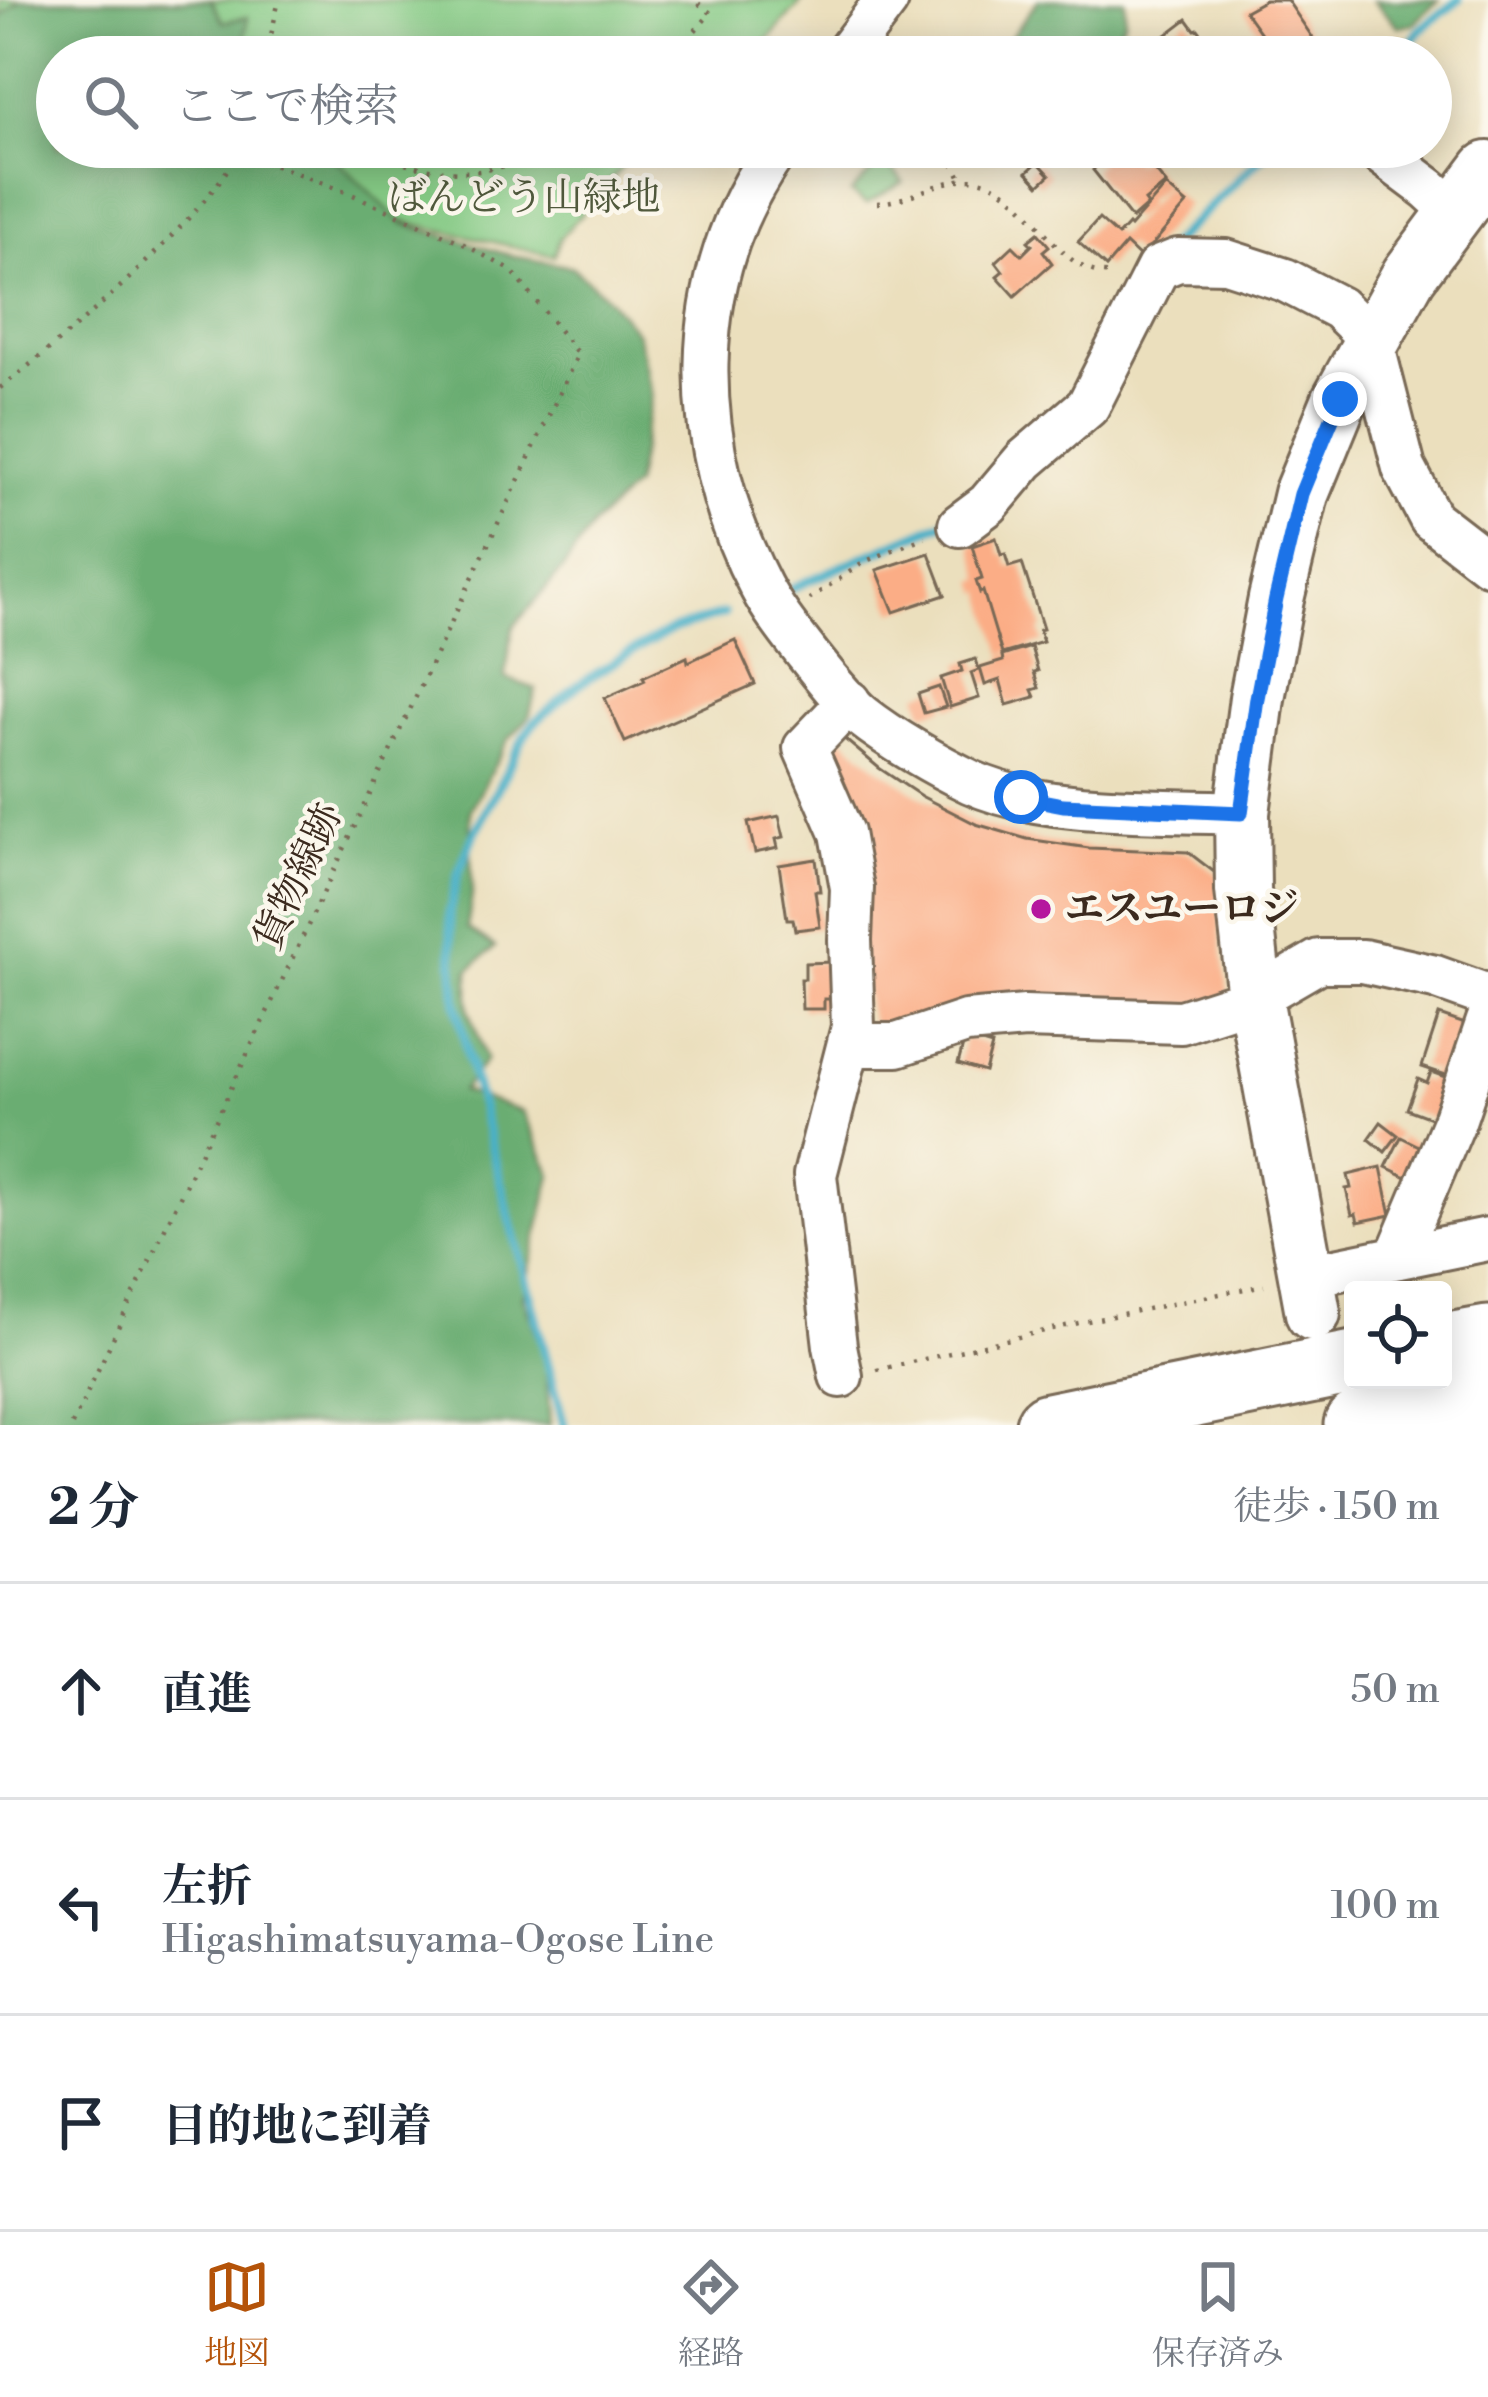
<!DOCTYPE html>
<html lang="ja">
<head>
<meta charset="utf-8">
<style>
	:root { --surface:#fff; --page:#f6f6f7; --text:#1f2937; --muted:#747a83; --line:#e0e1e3; --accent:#b45309 }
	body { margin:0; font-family:"Libre Bodoni","Noto Serif JP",serif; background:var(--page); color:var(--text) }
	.controls { position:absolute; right:36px; bottom:36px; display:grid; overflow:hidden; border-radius:12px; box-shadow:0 6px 30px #0003 }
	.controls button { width:108px; height:108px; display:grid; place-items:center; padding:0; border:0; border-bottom:3px solid var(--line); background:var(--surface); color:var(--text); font:60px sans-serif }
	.stop { position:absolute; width:36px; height:36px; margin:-27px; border:9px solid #1a73e8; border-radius:50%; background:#fff }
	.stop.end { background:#1a73e8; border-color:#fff; box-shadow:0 3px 12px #0008 }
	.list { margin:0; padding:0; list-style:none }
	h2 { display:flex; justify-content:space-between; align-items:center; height:156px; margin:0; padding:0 48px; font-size:51px }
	h2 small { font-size:39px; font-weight:400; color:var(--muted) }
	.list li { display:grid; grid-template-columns:78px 1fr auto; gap:36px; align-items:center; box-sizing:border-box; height:216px; padding:0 48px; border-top:3px solid var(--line) }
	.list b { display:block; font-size:45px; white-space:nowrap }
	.list p { margin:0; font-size:39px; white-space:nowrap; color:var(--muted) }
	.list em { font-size:39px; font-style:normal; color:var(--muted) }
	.icon { flex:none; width:66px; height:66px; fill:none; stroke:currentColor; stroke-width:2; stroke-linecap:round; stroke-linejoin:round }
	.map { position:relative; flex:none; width:1488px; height:1425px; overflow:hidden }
	.search { position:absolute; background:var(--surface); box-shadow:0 6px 30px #0003; left:36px; right:36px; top:36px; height:132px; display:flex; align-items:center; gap:30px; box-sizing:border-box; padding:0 42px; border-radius:66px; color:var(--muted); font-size:45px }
	.sheet { height:804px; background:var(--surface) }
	nav { display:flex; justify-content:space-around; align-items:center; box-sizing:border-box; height:168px; border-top:3px solid var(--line); background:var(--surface); font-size:33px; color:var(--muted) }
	nav a { display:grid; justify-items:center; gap:6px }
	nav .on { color:var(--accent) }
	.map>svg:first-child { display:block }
</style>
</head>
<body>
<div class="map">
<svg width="1488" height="1425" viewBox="0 0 1488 1425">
	<rect width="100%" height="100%" fill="#fbf7ec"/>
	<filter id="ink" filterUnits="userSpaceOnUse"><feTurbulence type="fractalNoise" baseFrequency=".00833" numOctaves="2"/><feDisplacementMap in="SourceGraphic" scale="24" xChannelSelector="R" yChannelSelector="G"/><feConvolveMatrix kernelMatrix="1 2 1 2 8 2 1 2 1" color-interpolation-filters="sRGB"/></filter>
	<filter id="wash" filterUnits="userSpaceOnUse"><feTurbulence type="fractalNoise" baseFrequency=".004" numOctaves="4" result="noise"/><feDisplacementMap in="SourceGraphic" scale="48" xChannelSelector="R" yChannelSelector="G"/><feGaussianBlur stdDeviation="2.7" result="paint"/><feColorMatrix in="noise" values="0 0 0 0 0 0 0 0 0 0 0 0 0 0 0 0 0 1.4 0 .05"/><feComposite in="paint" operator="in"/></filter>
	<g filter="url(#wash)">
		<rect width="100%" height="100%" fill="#ebdfbd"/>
		<g fill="#84c984" stroke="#607a51" stroke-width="3">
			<path d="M0,0H803L754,56L733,41L719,57H76L62,47L0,145Z"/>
			<path d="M192,147H640L560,238L554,256L375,215Z"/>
			<path d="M884,159L903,182L866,204L851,193Z"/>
		</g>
		<g fill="#6bad72" stroke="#536c48" stroke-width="3">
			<path d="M21,0H211L223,22L248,17L242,57H57V147H323L403,224L513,256L572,267L608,298L637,333L652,395L634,486L593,525L562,570L513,627L505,678L536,689L529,717L508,740L470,811L472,895L467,928L495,947L469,970V1009L486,1060L462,1091L523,1112L552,1175L523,1297L546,1359L550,1425H0V17Z"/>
			<path d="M1038,0H1125V20L1111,41L1095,57H1014L1006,43Z"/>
			<path d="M1373,0H1439L1413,24L1399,27Z"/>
		</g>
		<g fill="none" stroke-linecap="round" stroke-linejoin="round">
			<g stroke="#48b0c7" stroke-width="9">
				<path d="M1401,57L1420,30L1459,0"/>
				<path d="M1168,247L1272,147"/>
				<path d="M792,588L947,521"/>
				<path d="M564,1425L469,1061L457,1005L449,913L458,874L472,838L525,735L534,723L578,685L624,656L671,630L724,614"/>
			</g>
		</g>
		<g id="blocks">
			<g fill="#fbad86">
				<path d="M1265,0H1287L1315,41L1292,57H1278L1245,11Z"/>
				<path d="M1187,19L1195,30L1198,29L1219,57H1150L1145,51Z"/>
				<path d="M1078,147H1121L1135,164L1144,157L1166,184L1145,201L1148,205L1132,219L1093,170L1100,162L1097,159L1091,163Z"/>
				<path d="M1038,162L1050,175L1039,185L1027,172Z"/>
				<path d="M1166,186L1187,204L1141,258L1126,244L1106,267L1078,242L1099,219L1118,236L1128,225L1130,227Z"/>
				<path d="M1038,233L1049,246L1043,251L1052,263L1015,296L997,276L1003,271L996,262L1013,246L1022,255L1032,245L1028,241Z"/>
				<path d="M996,538L1001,555L1005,554L1009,567L1022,563L1043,629L1039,630L1043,642L1002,654L983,591L980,593L976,581L982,579L972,546Z"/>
				<path d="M929,553L945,595L894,612L877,570Z"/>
				<path d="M735,640L755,684L625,742L605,698L645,680L643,677L687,657L688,662Z"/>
				<path d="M1031,647L1038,671L1034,672L1039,688L1032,690L1035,697L1007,705L1000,680L985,685L980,668L1003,661L1002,656Z"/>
				<path d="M976,659L979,670L971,673L979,698L950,707L941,678L962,671L960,664Z"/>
				<path d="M939,687L946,707L924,713L918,694Z"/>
				<path d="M841,736L879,768L921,796L976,824L1027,839L1089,848L1188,852L1218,875L1220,934L1229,999L876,1043L819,766Z"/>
				<path d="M779,816L784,837L776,839L778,848L755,853L748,823Z"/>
				<path d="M816,859L820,891H815L820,927L795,930L793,919H787L779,865Z"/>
				<path d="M833,962L834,999H824V1009H802L801,979H805V963Z"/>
				<path d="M1439,1015L1468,1025L1455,1078L1422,1067Z"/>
				<path d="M965,1038L992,1046L985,1072L958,1064Z"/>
				<path d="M1431,1072L1451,1079L1436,1120L1407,1109L1418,1079L1427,1083Z"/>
				<path d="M1381,1122L1398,1135L1385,1152L1369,1139Z"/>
				<path d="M1401,1137L1429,1151L1415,1181L1386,1167Z"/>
				<path d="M1381,1167L1391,1215L1358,1222L1356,1214L1352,1215L1346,1189L1351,1188L1348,1175Z"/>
			</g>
		</g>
	</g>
	<g filter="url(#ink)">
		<use href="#blocks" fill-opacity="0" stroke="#796956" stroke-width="3"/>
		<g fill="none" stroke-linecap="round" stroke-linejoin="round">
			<g stroke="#796956" stroke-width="48">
				<g id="minor">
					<path d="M844,57L887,0"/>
					<path d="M778,147C683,277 688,448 761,587C774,612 791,633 808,655C824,675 842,699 862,716C891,739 938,766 971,782C1046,816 1159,809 1242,813"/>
					<path d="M1373,147L1429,189L1454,212"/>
					<path d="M960,525L988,504L1025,460L1088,406L1158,268L1178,260L1226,261L1285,280L1339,308L1371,339L1404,468L1431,519L1488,563"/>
					<path d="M849,1045H897L966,1022L1025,1017L1181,1022L1255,998L1319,961H1363L1435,977L1488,996"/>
					<path d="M1397,1257L1453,1124L1488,1021"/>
					<path d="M1306,1276L1488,1239"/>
					<path d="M841,1376L835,1346L815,1175L853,1027L850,940L852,888L842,833L805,748L849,702"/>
				</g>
			</g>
			<g stroke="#796956" stroke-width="60">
				<path id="major" d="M1313,1313L1255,998L1243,890L1242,813L1257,698L1276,599L1301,494L1340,399L1409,275L1488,169"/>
			</g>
			<g stroke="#796956" stroke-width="69">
				<g id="highway">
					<path d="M1443,1346L1488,1338"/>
					<path d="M1048,1425L1353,1363"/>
					<path d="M1356,1425L1488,1400"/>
				</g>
			</g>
			<g stroke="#796956" stroke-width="4.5" stroke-dasharray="3 9" stroke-linecap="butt">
				<path d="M266,57L279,0"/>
				<path d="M671,57L711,13L694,0"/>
				<path d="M360,147C402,165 454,180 500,167C515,162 529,153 543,147"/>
				<path d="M934,147L956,167L961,178"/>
				<path d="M877,203C910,202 948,174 978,180C1035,191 1056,279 1113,273"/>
				<path d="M0,388C60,342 114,295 167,241C194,213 223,182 241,147"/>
				<path d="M809,599L866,561L925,537"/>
				<path d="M877,1370L1083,1322L1264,1285"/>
				<path d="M72,1425L578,354L512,271L458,241L351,194L239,151"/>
			</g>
			<use href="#minor" stroke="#fff" stroke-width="42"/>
			<use href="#major" stroke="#fff" stroke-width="54"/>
			<use href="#highway" stroke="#fff" stroke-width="63"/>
		</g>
	</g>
	<g fill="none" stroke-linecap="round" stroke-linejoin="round" filter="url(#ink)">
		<path stroke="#1a73e8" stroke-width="15" d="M1021,797L1063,805L1241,813L1257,698L1276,599L1301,494L1340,399"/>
	</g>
	<circle fill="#b5179e" stroke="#fbf7ec" stroke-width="4.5" cx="1041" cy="909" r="12"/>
	<g text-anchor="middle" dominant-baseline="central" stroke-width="9" stroke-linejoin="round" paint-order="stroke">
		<g font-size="39" fill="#515a3d" stroke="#fbf7ec">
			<text x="524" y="198">ばんどう山緑地</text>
		</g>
		<g font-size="39" fill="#3b2a1e" stroke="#fbf7ec">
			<text transform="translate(299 877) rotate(-65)">貨物線跡</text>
		</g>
		<g font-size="39" font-weight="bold" fill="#3b2a1e" stroke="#fbf7ec" text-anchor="start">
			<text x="1065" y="909">エスユーロジ</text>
		</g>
	</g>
</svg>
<div class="controls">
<button><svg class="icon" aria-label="locate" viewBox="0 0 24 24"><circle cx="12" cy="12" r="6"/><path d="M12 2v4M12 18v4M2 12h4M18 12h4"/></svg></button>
</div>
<div class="stop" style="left:1021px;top:797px"></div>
<div class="stop end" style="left:1340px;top:399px"></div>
<div class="search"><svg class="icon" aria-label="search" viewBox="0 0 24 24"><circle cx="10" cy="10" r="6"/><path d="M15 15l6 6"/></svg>ここで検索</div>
</div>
<section class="sheet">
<h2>2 分<small>徒歩 · 150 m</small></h2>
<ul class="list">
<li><svg class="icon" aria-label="ahead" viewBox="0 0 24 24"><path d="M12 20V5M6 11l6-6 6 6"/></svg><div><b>直進</b></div><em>50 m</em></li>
<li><svg class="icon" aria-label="left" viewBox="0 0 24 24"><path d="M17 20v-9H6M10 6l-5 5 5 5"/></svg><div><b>左折</b><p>Higashimatsuyama-Ogose Line</p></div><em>100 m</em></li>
<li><svg class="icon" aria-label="arrive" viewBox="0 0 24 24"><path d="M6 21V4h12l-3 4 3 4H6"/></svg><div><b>目的地に到着</b></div></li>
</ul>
</section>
<nav>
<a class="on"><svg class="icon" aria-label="map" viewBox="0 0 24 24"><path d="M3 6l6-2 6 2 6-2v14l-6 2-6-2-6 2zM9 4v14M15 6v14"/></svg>地図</a>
<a><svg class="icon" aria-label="directions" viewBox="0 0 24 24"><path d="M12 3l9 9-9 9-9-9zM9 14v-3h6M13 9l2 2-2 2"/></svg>経路</a>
<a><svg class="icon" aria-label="saved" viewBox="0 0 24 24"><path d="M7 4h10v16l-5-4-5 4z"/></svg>保存済み</a>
</nav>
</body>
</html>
